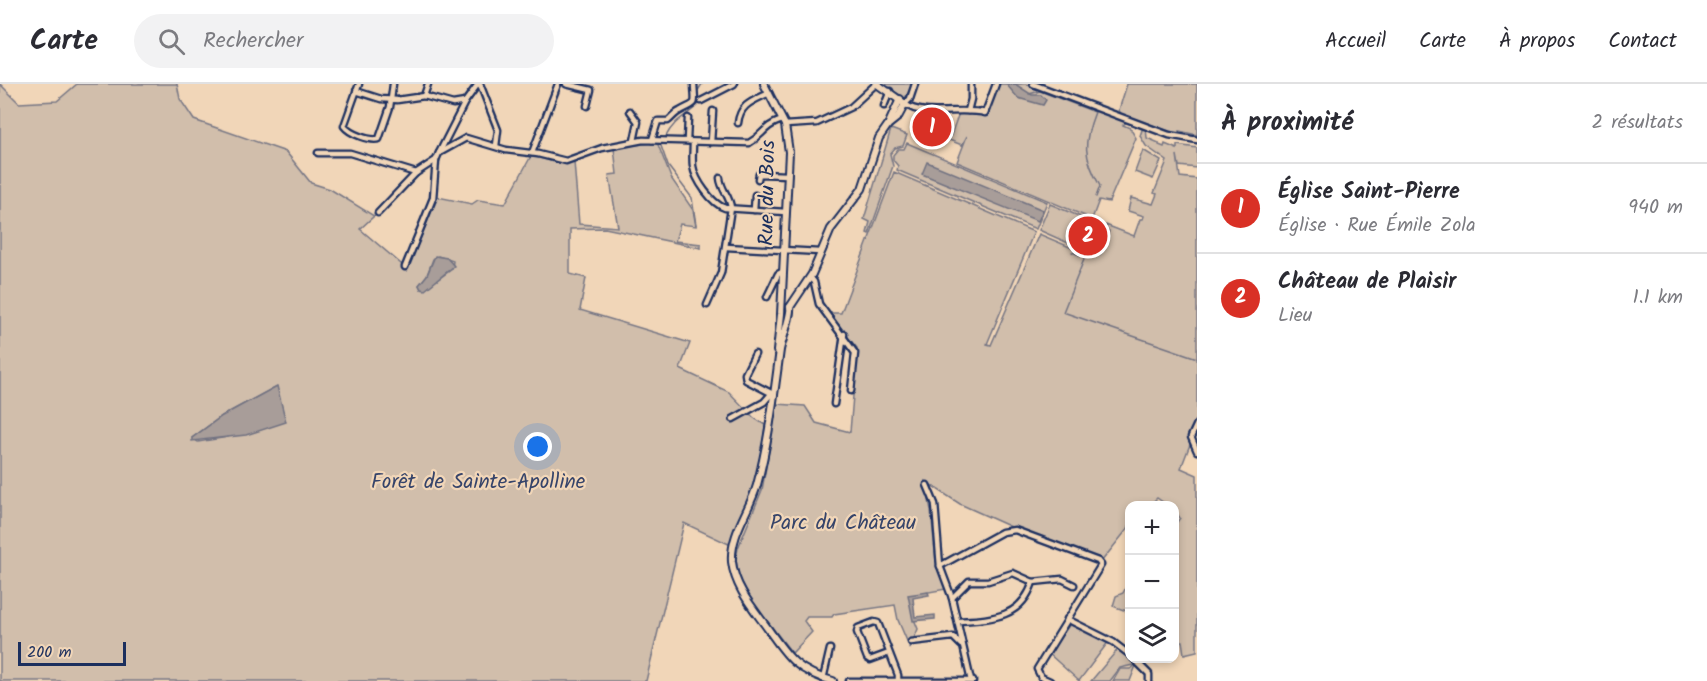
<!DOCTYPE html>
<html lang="fr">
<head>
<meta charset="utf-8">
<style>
	:root { --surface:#fff; --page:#f2f2f3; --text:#2b2b33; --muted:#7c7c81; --line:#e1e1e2; --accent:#d93025 }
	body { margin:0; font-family:Kalam,sans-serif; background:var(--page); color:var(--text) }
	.controls { position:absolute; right:18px; bottom:18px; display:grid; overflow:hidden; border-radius:12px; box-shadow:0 3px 9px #0003 }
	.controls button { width:54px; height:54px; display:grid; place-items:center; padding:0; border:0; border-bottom:2px solid var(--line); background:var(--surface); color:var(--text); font:30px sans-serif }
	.scale { position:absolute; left:18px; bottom:15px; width:108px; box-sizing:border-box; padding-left:6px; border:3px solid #1b2f5e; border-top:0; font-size:16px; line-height:21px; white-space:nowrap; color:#1b2f5e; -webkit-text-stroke:4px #f1d6b8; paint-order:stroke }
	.you { position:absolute; left:538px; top:363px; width:21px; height:21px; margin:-15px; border:4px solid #fff; border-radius:50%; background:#1a73e8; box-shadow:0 0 0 9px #1a73e833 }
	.badge { display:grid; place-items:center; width:39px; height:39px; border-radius:50%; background:var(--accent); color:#fff; font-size:20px; font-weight:700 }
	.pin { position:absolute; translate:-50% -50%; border:3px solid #fff; box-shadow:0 2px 6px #0006 }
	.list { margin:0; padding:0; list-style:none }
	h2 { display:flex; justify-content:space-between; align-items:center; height:78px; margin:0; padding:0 24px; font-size:26px }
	h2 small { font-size:20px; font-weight:400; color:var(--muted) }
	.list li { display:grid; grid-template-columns:39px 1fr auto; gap:18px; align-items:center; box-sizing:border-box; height:90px; padding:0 24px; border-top:2px solid var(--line) }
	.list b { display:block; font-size:22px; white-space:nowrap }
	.list p { margin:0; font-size:20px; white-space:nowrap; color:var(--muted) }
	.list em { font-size:20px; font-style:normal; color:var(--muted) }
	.icon { flex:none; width:33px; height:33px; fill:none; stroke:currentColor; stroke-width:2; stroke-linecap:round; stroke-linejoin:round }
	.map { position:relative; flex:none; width:1197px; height:597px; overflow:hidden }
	header { display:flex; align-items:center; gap:36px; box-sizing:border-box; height:84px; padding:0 30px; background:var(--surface); border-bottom:2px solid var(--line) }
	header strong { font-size:28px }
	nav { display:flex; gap:33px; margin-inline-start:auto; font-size:21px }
	.search { width:420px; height:54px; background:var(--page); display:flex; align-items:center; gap:15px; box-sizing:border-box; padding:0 21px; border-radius:33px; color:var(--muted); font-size:22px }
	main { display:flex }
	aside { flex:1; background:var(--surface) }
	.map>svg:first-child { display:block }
</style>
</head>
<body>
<header>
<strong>Carte</strong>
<div class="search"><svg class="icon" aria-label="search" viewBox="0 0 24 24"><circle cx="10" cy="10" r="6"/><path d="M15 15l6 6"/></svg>Rechercher</div>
<nav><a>Accueil</a><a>Carte</a><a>À propos</a><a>Contact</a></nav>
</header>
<main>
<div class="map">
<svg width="1197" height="597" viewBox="0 0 1197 597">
	<rect width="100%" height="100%" fill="#f1d6b8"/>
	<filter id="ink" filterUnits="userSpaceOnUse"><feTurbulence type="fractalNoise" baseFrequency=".0167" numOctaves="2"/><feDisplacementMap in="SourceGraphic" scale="12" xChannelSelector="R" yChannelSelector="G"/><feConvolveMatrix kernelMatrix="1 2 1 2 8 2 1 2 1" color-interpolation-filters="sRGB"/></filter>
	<g filter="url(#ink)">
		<g fill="#d1beab" stroke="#767684" stroke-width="1.5" fill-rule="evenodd">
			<path d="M0,0L19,19L57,17L77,0H177L180,15L194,36L286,68L311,99L330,105L374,132L360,145L407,185L438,113L472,120L478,116L505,120L531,72L559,79L574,78L579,140L618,143L609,91L617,90L614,64L657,58L671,94L693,126L696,142L680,140L675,157L701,160V164L605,144L570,145V190L586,194L580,226L690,259L680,285L729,308L754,334L765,341L759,392L735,463L684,439L646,597H0ZM438,172L453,177L452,185L426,204L421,205L419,201L427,191L433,175ZM277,302L228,353L198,358L192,354L222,332Z"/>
			<path d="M882,0H913L905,14Z"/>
			<path d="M998,0H1026L1128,37L1123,41L1130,44L1136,54L1109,118L1099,116L1092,135L957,78L967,52L962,61L949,56L959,29L987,31Z"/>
			<path d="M1127,0H1197V51L1179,47L1178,50L1121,30L1119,26Z"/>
			<path d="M1143,43L1146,44L1147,54L1159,59V61L1164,63L1165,60L1177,65V61L1197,64V84L1179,82L1177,71L1180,93L1197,95V342L1181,384L1197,391V567L1184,570L1182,557L1175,556L1174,442L1180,434L1175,427L1174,422L1167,421L1157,414L1150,421L1130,422L1129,443L1101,478L1018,446L960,420L925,397L931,426L936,478L946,505L912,511L914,535L918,545L910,564L898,536L895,521L834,530L832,533H807L804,537L812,548L792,569L754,520L739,493L736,476L738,464L762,406L777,320L805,322L816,339L850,348L857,264L828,229H841L894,88L1034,148L987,260L991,261L1039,150L1091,172L1093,167L1100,170L1109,147L1105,145L1106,141L1134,152L1140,135H1143L1144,132L1128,127L1131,114L1153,120L1157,110L1154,109L1167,77L1146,62L1140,52Z"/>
			<path d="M891,45L907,51L903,62L895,64L890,70L893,82L869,150L867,149L870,138L864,135Z"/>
			<path d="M907,59L1047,118L1036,145L897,86L898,82L893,76V71L898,65H904Z"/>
			<path d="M1143,66L1161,77L1153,95L1135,88Z"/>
			<path d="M1050,120L1100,141V143L1090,139L1088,143L1084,142L1075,162L1039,146Z"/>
			<path d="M1129,497L1130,528H1129L1113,522L1116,512L1123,509Z"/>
			<path d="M1071,539L1109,557L1079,597L1048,569Z"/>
			<path d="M1119,564L1135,578L1133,581L1120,584L1110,597H1091Z"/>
			<path d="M1137,579L1130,597H1113L1120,585H1131Z"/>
		</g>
		<g fill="#a89d99" stroke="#707181" stroke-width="1.5">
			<path d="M1015,0L1032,11H1041L1046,16L1043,21L1018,14L1007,1Z"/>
			<path d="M927,78L1043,126L1038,137L922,90Z"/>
			<path d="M435,172L447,174L454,182L425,206L421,205L419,201L427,191Z"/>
			<path d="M277,302L286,338L246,351L192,357V354L222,332Z"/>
			<path d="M928,508L929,511L913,514L915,533L935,531V535L913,537L908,511Z"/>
		</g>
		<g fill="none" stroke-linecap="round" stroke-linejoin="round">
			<g stroke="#707181" stroke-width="1.5">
				<path d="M1029,10L1040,7L1095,28C1083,59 1083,72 1100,102L1096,113"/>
				<path d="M665,54C675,34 686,33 699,20L697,8L702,0"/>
				<path d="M660,59L668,82L692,114L696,141"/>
				<path d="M1072,168L1085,173L1063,228L1197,274"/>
			</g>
			<g stroke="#1b2f5e" stroke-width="9">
				<g id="street">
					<path d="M359,0L344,42C350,50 369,57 379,55L390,23L393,0"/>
					<path d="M480,0L498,46L496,62"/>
					<path d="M566,0L591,6L587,22"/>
					<path d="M915,0L910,15L905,20C922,34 963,23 985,29L996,0"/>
					<path d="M1033,0L1169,51L1197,56"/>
					<path d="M356,7L381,15L397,16L424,12L453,20L465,18"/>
					<path d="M424,12L428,0"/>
					<path d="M701,17L734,0"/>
					<path d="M884,22L890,7"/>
					<path d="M630,27L638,38L634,57"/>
					<path d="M968,27L971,15V0"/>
					<path d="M738,39C740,20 753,17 769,9"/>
					<path d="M785,41L817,39L851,23L876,0"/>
					<path d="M652,56L658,37H668C672,34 675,29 680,27C698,17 695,24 694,0"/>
					<path d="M687,57L688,34"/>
					<path d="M693,58C693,66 692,74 693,82C695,96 712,120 725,124L786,128"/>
					<path d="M711,58L713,27"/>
					<path d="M318,69H350L416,89"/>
					<path d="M439,69L465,18L478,0"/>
					<path d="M532,69L558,0"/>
					<path d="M758,95L759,90L788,91"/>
					<path d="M754,126L755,111"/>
					<path d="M378,129L416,89L436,76L439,69L466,54L506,66L538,70L566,77L602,64L643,56L749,59C764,51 762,43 782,36"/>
					<path d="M726,163L820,168"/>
					<path d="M405,183L433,114L436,76"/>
					<path d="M810,193L814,198L819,220L855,269L851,307"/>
					<path d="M767,213L778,190L782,188"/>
					<path d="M707,221L721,189L731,124C730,112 721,106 720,94"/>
					<path d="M755,270L745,290L746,296L773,310"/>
					<path d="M834,320L844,250"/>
					<path d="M733,335L764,318L771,310"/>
					<path d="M1197,340L1191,353L1197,367"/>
					<path d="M927,401L935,420L940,482L952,514L971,597"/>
					<path d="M940,482L1002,448L1015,446L1098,477L1101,481L1037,585L1041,593"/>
					<path d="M952,514L969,497H988L1013,489L1033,498L1062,495L1074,501"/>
					<path d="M1067,535L1113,558L1130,571"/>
					<path d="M958,537C991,535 1021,535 1033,498"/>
					<path d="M911,558L953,553L961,561"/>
					<path d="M889,569L870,576L867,574L857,548L858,544L874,538L878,539L898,591V597"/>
					<path d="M1133,574L1149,590V597"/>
					<path d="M1041,593L1050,597"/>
					<path d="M823,595L830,565"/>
					<path d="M849,597H973"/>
				</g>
			</g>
			<g stroke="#1b2f5e" stroke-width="10">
				<g id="secondary">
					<path d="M764,0L785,41L789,68L781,230L777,267"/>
					<path d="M889,39L900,15"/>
					<path d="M790,223C792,229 782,256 780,266C774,310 769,357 757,401C750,426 730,450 732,478C735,504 753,524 768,545C788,574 798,588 833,597"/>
					<path d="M790,223L812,190L831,145L862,105L879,54L888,41L898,33L905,20L877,0"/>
				</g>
			</g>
			<use href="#street" stroke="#f1d6b8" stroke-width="4.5"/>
			<use href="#secondary" stroke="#f1d6b8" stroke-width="6"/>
		</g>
	</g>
	<g text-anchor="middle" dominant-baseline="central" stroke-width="4.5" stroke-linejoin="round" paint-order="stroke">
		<g font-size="21" fill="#1b2f5e" stroke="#f1d6b8">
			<text transform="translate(768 109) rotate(-89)">Rue du Bois</text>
		</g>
		<g font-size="21" fill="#36446a" stroke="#f1d6b8">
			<text x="478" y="398">Forêt de Sainte-Apolline</text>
			<text x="843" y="439">Parc du Château</text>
		</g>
	</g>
</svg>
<div class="controls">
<button>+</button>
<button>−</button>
<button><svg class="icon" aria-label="layers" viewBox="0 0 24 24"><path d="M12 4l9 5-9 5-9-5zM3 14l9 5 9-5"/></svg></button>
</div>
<div class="scale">200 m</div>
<div class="you"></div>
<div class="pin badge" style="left:932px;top:43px">1</div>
<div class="pin badge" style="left:1088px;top:152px">2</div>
</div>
<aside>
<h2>À proximité<small>2 résultats</small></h2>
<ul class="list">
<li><span class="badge">1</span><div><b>Église Saint-Pierre</b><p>Église · Rue Émile Zola</p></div><em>940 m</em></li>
<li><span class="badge">2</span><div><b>Château de Plaisir</b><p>Lieu</p></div><em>1.1 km</em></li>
</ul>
</aside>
</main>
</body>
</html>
